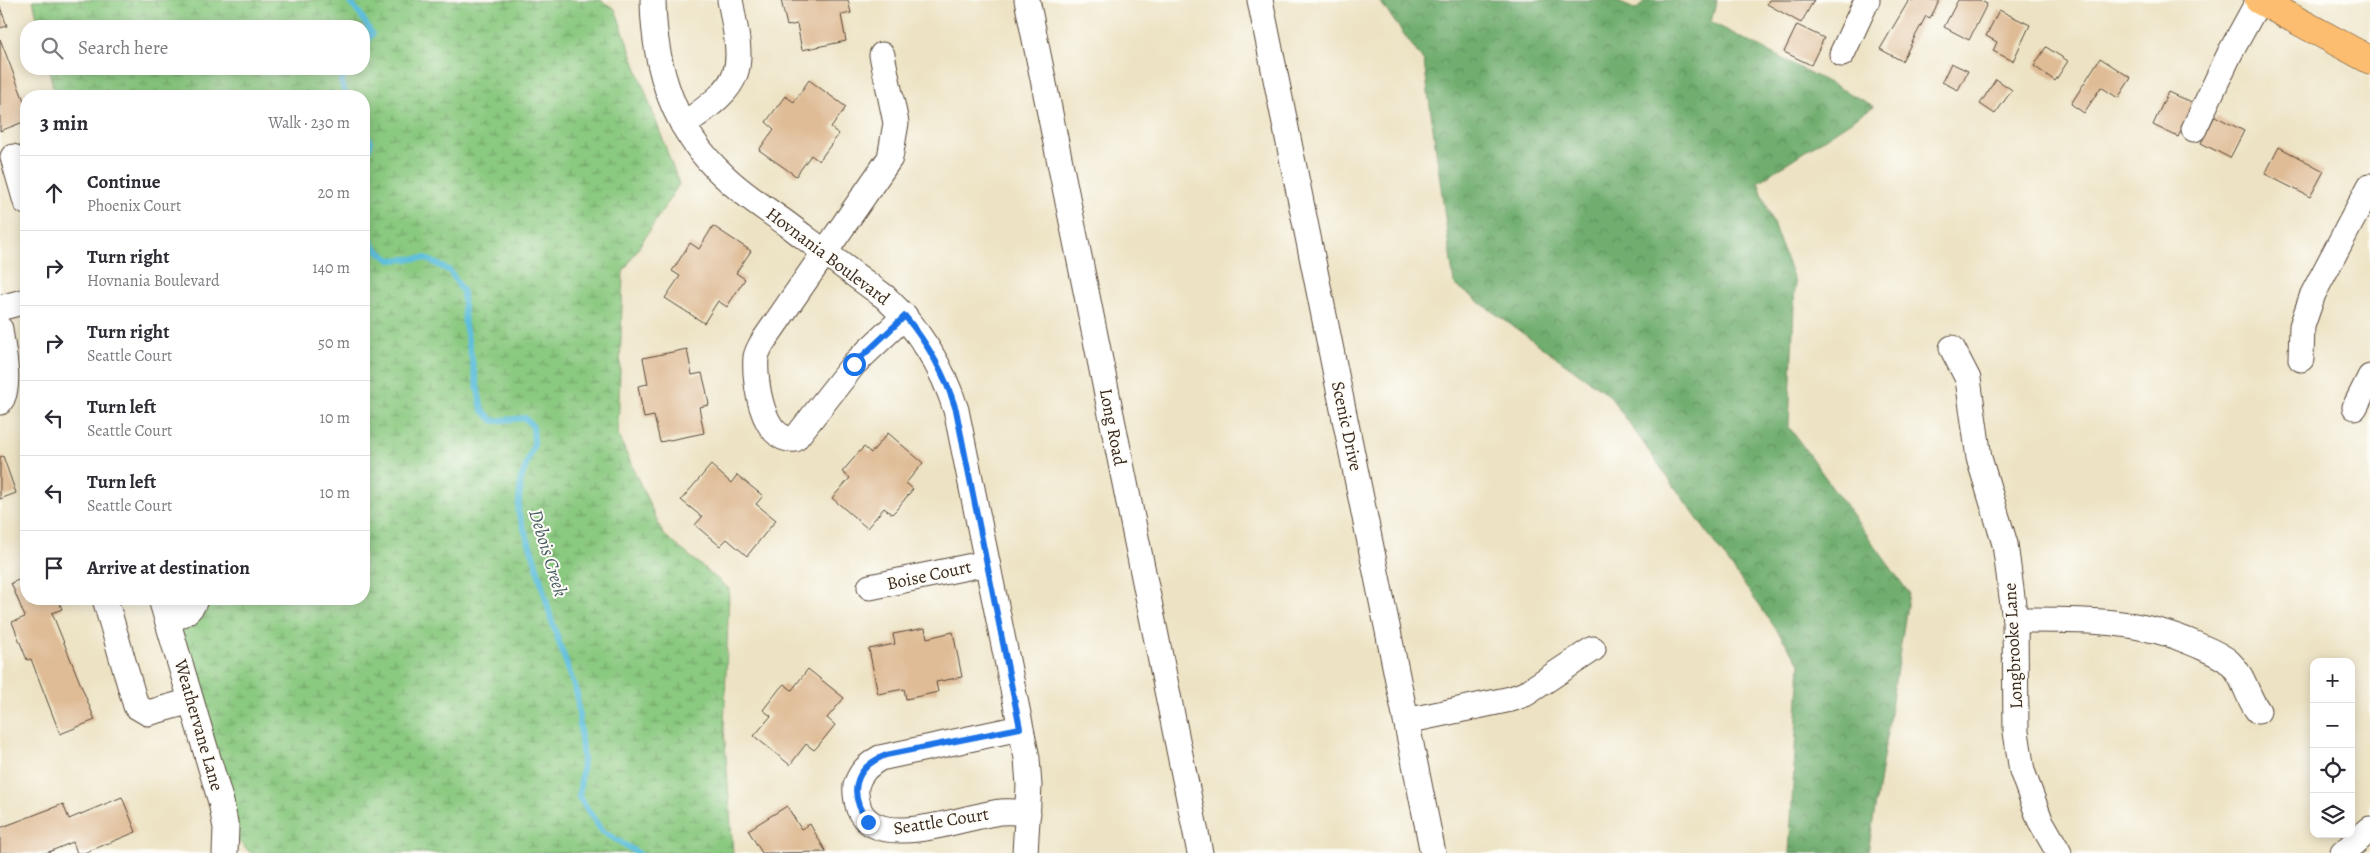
<!DOCTYPE html>
<html lang="en">
<head>
<meta charset="utf-8">
<style>
	:root { --surface:#fff; --page:#f7f7f7; --text:#2b2b33; --muted:#7c7c81; --line:#e1e1e2 }
	body { margin:0; font-family:Alegreya,serif; background:var(--page); color:var(--text) }
	.controls { position:absolute; right:15px; bottom:15px; display:grid; overflow:hidden; border-radius:10px; box-shadow:0 2px 12px #0003 }
	.controls button { width:45px; height:45px; display:grid; place-items:center; padding:0; border:0; border-bottom:1px solid var(--line); background:var(--surface); color:var(--text); font:25px sans-serif }
	.stop { position:absolute; width:15px; height:15px; margin:-11px; border:4px solid #1a73e8; border-radius:50%; background:#fff }
	.stop.end { background:#1a73e8; border-color:#fff; box-shadow:0 1px 5px #0008 }
	.list { margin:0; padding:0; list-style:none }
	h2 { display:flex; justify-content:space-between; align-items:center; height:65px; margin:0; padding:0 20px; font-size:21px }
	h2 small { font-size:16px; font-weight:400; color:var(--muted) }
	.list li { display:grid; grid-template-columns:32px 1fr auto; gap:15px; align-items:center; box-sizing:border-box; height:75px; padding:0 20px; border-top:1px solid var(--line) }
	.list b { display:block; font-size:19px; white-space:nowrap }
	.list p { margin:0; font-size:16px; white-space:nowrap; color:var(--muted) }
	.list em { font-size:16px; font-style:normal; color:var(--muted) }
	.icon { flex:none; width:28px; height:28px; fill:none; stroke:currentColor; stroke-width:2; stroke-linecap:round; stroke-linejoin:round }
	.map { position:relative; flex:none; width:2370px; height:853px; overflow:hidden }
	.search { position:absolute; background:var(--surface); box-shadow:0 2px 12px #0003; left:20px; top:20px; width:350px; height:55px; display:flex; align-items:center; gap:12px; box-sizing:border-box; padding:0 18px; border-radius:20px; color:var(--muted); font-size:19px }
	.panel { position:absolute; background:var(--surface); box-shadow:0 2px 12px #0003; left:20px; top:90px; width:350px; height:515px; border-radius:20px }
	.map>svg:first-child { display:block }
</style>
</head>
<body>
<div class="map">
<svg width="2370" height="853" viewBox="0 0 2370 853">
	<defs>
		<pattern id="forest-crowns" width="20" height="18" patternUnits="userSpaceOnUse" patternTransform="scale(1.25)"><rect width="20" height="18" fill="#6fad6e"/><path d="M2 6a3 3 0 1 1 6 0M12 15a3 3 0 1 1 6 0" fill="none" stroke="#5c8d5a"/></pattern>
		<pattern id="wetland-marsh" width="20" height="14" patternUnits="userSpaceOnUse" patternTransform="scale(1.25)"><rect width="20" height="14" fill="#8ac980"/><path d="M1 5h8M5 5V1M11 12h8M15 12V8" fill="none" stroke="#72a368"/></pattern>
	</defs>
	<rect width="100%" height="100%" fill="#fdfcf7"/>
	<filter id="ink" filterUnits="userSpaceOnUse"><feTurbulence type="fractalNoise" baseFrequency=".02" numOctaves="2"/><feDisplacementMap in="SourceGraphic" scale="10" xChannelSelector="R" yChannelSelector="G"/><feConvolveMatrix kernelMatrix="1 2 1 2 8 2 1 2 1" color-interpolation-filters="sRGB"/></filter>
	<filter id="wash" filterUnits="userSpaceOnUse"><feTurbulence type="fractalNoise" baseFrequency=".0096" numOctaves="4" result="noise"/><feDisplacementMap in="SourceGraphic" scale="20" xChannelSelector="R" yChannelSelector="G"/><feGaussianBlur stdDeviation="1.12" result="paint"/><feColorMatrix in="noise" values="0 0 0 0 0 0 0 0 0 0 0 0 0 0 0 0 0 1.4 0 .05"/><feComposite in="paint" operator="in"/></filter>
	<g filter="url(#wash)">
		<rect width="100%" height="100%" fill="#ede3c4"/>
		<path fill="url(#forest-crowns)" stroke="#556c46" d="M1379,0H1613L1637,10L1645,0H1717L1711,22L1874,106L1758,182L1795,283L1789,427L1909,593L1868,853H1789L1800,663L1609,395L1454,284L1424,62Z"/>
		<path fill="url(#wetland-marsh)" stroke="#627a4f" d="M33,0H600L615,9L679,184L623,272L618,435L663,534L729,589L724,729L733,853H251L238,841L168,602L182,599H364V96H55L49,69H364V26H39Z"/>
		<g fill="none" stroke-linecap="round" stroke-linejoin="round">
			<g stroke="#5ebfdc" stroke-width="6">
				<path d="M348,0L360,14L372,34L364,46"/>
				<path d="M346,96L341,81L349,69"/>
				<path d="M364,129L371,142L364,161"/>
				<path d="M364,222L373,246L390,260L425,258L450,271L463,292L465,325L482,410L494,421L525,418L533,427L534,444L521,479L518,512L535,560L552,622L577,694L583,761L579,797L602,831L638,853"/>
			</g>
		</g>
		<g id="blocks">
			<g fill="#dfbc96">
				<path d="M781,0H848L851,13L841,15L846,41L802,50L797,24L787,26Z"/>
				<path d="M1769,0H1814L1801,23L1767,4Z"/>
				<path d="M1909,0H1940L1930,18L1926,16L1902,61L1880,49Z"/>
				<path d="M1958,0H1979L1987,4L1969,40L1944,27Z"/>
				<path d="M0,7L7,26L0,28Z"/>
				<path d="M1999,10L2030,25L2013,61L1993,51L1997,42L1986,36Z"/>
				<path d="M1797,25L1824,38L1811,65L1784,52Z"/>
				<path d="M0,39L26,106V121L0,131Z"/>
				<path d="M2046,47L2068,61L2055,81L2034,66Z"/>
				<path d="M2100,58L2131,78L2118,98L2101,87L2084,113L2071,104Z"/>
				<path d="M1951,63L1968,71L1958,90L1942,82Z"/>
				<path d="M1996,79L2012,90L1995,114L1980,104Z"/>
				<path d="M809,80L846,107L831,128L839,134L827,150L819,161L811,155L796,176L759,150L774,129L766,122L785,96L794,102Z"/>
				<path d="M2168,92L2194,104L2178,137L2153,125Z"/>
				<path d="M2215,116L2244,131L2230,158L2201,143Z"/>
				<path d="M2279,147L2324,171L2310,197L2265,174Z"/>
				<path d="M713,226L751,251L736,273L745,279L730,302L727,307L718,301L704,323L665,298L680,276L672,271L683,254L690,243L699,249Z"/>
				<path d="M687,349L692,375L702,373L706,389L709,405L699,407L704,433L660,442L654,416L644,418L638,386L648,384L643,358Z"/>
				<path d="M888,433L923,463L906,483L913,489L896,510L892,514L884,508L867,528L832,498L850,478L842,472L860,451L864,447L871,453Z"/>
				<path d="M3,456L16,493L0,499V457Z"/>
				<path d="M711,465L731,483L737,475L763,496L756,504L776,520L747,556L727,539L720,546L695,525L702,517L681,500Z"/>
				<path d="M26,577V599H58L62,609L52,613L95,720L60,734L31,659L27,660L12,622L25,617L11,583Z"/>
				<path d="M925,628L927,638L953,632L962,677L936,682L938,692L911,698L906,699L904,689L878,694L869,649L895,644L893,634Z"/>
				<path d="M808,669L844,698L827,718L835,725L818,746L814,750L806,744L790,765L754,736L771,716L763,710L780,688L784,684L792,690Z"/>
				<path d="M122,797L136,832L84,853H77L73,842L46,853H0V828L63,804L69,819Z"/>
				<path d="M787,806L801,829L810,824L826,852L762,853L748,830Z"/>
			</g>
		</g>
	</g>
	<g filter="url(#ink)">
		<use href="#blocks" fill-opacity="0" stroke="#564637" stroke-width="1"/>
		<g fill="none" stroke-linecap="round" stroke-linejoin="round">
			<g stroke="#564637" stroke-width="27">
				<g id="minor">
					<path d="M653,0C654,66 673,129 723,175C742,194 765,208 787,224C819,248 852,273 885,297C919,329 942,365 956,410L1027,758L1029,786L1025,853"/>
					<path d="M1027,0L1200,853"/>
					<path d="M1260,0L1433,853"/>
					<path d="M1842,54L1867,0"/>
					<path d="M882,55L896,123L890,158L762,343C760,347 757,352 756,357C754,380 762,443 795,439L854,364L905,316"/>
					<path d="M683,125C746,81 744,72 730,0"/>
					<path d="M2194,129L2230,53L2259,0"/>
					<path d="M13,157L26,202"/>
					<path d="M0,308L26,301"/>
					<path d="M0,329C2,347 12,387 0,402"/>
					<path d="M1952,348L1968,379L1979,458L2005,544L2015,620L2016,732L2022,771L2040,820L2059,853"/>
					<path d="M2301,359L2302,326L2313,294L2370,186"/>
					<path d="M2355,407L2370,377"/>
					<path d="M870,587L987,563"/>
					<path d="M105,599L136,706L148,713L191,701"/>
					<path d="M161,599L221,802L226,828L225,853"/>
					<path d="M2015,620C2078,620 2137,618 2195,644C2206,649 2220,654 2229,662C2246,678 2245,694 2258,711"/>
					<path d="M168,621C179,616 192,612 195,599"/>
					<path d="M1406,721L1511,699L1525,694L1593,649"/>
					<path d="M1020,728L880,758C868,765 860,772 856,786C855,794 857,802 859,809C877,853 967,815 1001,812C1010,811 1019,812 1028,813"/>
					<path d="M2343,853L2370,829"/>
				</g>
			</g>
			<g stroke="#564637" stroke-width="29">
				<path id="highway" d="M2259,0L2370,60"/>
			</g>
			<use href="#minor" stroke="#fff" stroke-width="25"/>
			<use href="#highway" stroke="#fcbd6f" stroke-width="28"/>
		</g>
	</g>
	<g fill="none" stroke-linecap="round" stroke-linejoin="round" filter="url(#ink)">
		<path stroke="#1a73e8" stroke-width="6" d="M854,364L905,316C929,345 945,374 956,410L1020,728L886,755C853,768 848,794 868,822"/>
	</g>
	<g text-anchor="middle" dominant-baseline="central" stroke-width="4" stroke-linejoin="round" paint-order="stroke">
		<g font-size="18" fill="#3b2a1e" stroke="#fdfcf7">
			<text transform="translate(828 256) rotate(37)">Hovnania Boulevard</text>
			<text transform="translate(1347 426) rotate(78)">Scenic Drive</text>
			<text transform="translate(1113 427) rotate(79)">Long Road</text>
			<text transform="translate(929 575) rotate(-12)">Boise Court</text>
			<text transform="translate(2013 646) rotate(-93)">Longbrooke Lane</text>
			<text transform="translate(199 725) rotate(74)">Weathervane Lane</text>
			<text transform="translate(941 821) rotate(-9)">Seattle Court</text>
		</g>
		<g font-size="19" font-style="italic" fill="#475e60" stroke="#fdfcf7">
			<text transform="translate(548 553) rotate(73)">Debois Creek</text>
		</g>
	</g>
</svg>
<div class="controls">
<button>+</button>
<button>−</button>
<button><svg class="icon" aria-label="locate" viewBox="0 0 24 24"><circle cx="12" cy="12" r="6"/><path d="M12 2v4M12 18v4M2 12h4M18 12h4"/></svg></button>
<button><svg class="icon" aria-label="layers" viewBox="0 0 24 24"><path d="M12 4l9 5-9 5-9-5zM3 14l9 5 9-5"/></svg></button>
</div>
<div class="stop" style="left:854px;top:364px"></div>
<div class="stop end" style="left:868px;top:822px"></div>
<div class="search"><svg class="icon" aria-label="search" viewBox="0 0 24 24"><circle cx="10" cy="10" r="6"/><path d="M15 15l6 6"/></svg>Search here</div>
<section class="panel">
<h2>3 min<small>Walk · 230 m</small></h2>
<ul class="list">
<li><svg class="icon" aria-label="ahead" viewBox="0 0 24 24"><path d="M12 20V5M6 11l6-6 6 6"/></svg><div><b>Continue</b><p>Phoenix Court</p></div><em>20 m</em></li>
<li><svg class="icon" aria-label="right" viewBox="0 0 24 24"><path d="M7 20v-9h11M14 6l5 5-5 5"/></svg><div><b>Turn right</b><p>Hovnania Boulevard</p></div><em>140 m</em></li>
<li><svg class="icon" aria-label="right" viewBox="0 0 24 24"><path d="M7 20v-9h11M14 6l5 5-5 5"/></svg><div><b>Turn right</b><p>Seattle Court</p></div><em>50 m</em></li>
<li><svg class="icon" aria-label="left" viewBox="0 0 24 24"><path d="M17 20v-9H6M10 6l-5 5 5 5"/></svg><div><b>Turn left</b><p>Seattle Court</p></div><em>10 m</em></li>
<li><svg class="icon" aria-label="left" viewBox="0 0 24 24"><path d="M17 20v-9H6M10 6l-5 5 5 5"/></svg><div><b>Turn left</b><p>Seattle Court</p></div><em>10 m</em></li>
<li><svg class="icon" aria-label="arrive" viewBox="0 0 24 24"><path d="M6 21V4h12l-3 4 3 4H6"/></svg><div><b>Arrive at destination</b></div></li>
</ul>
</section>
</div>
</body>
</html>
